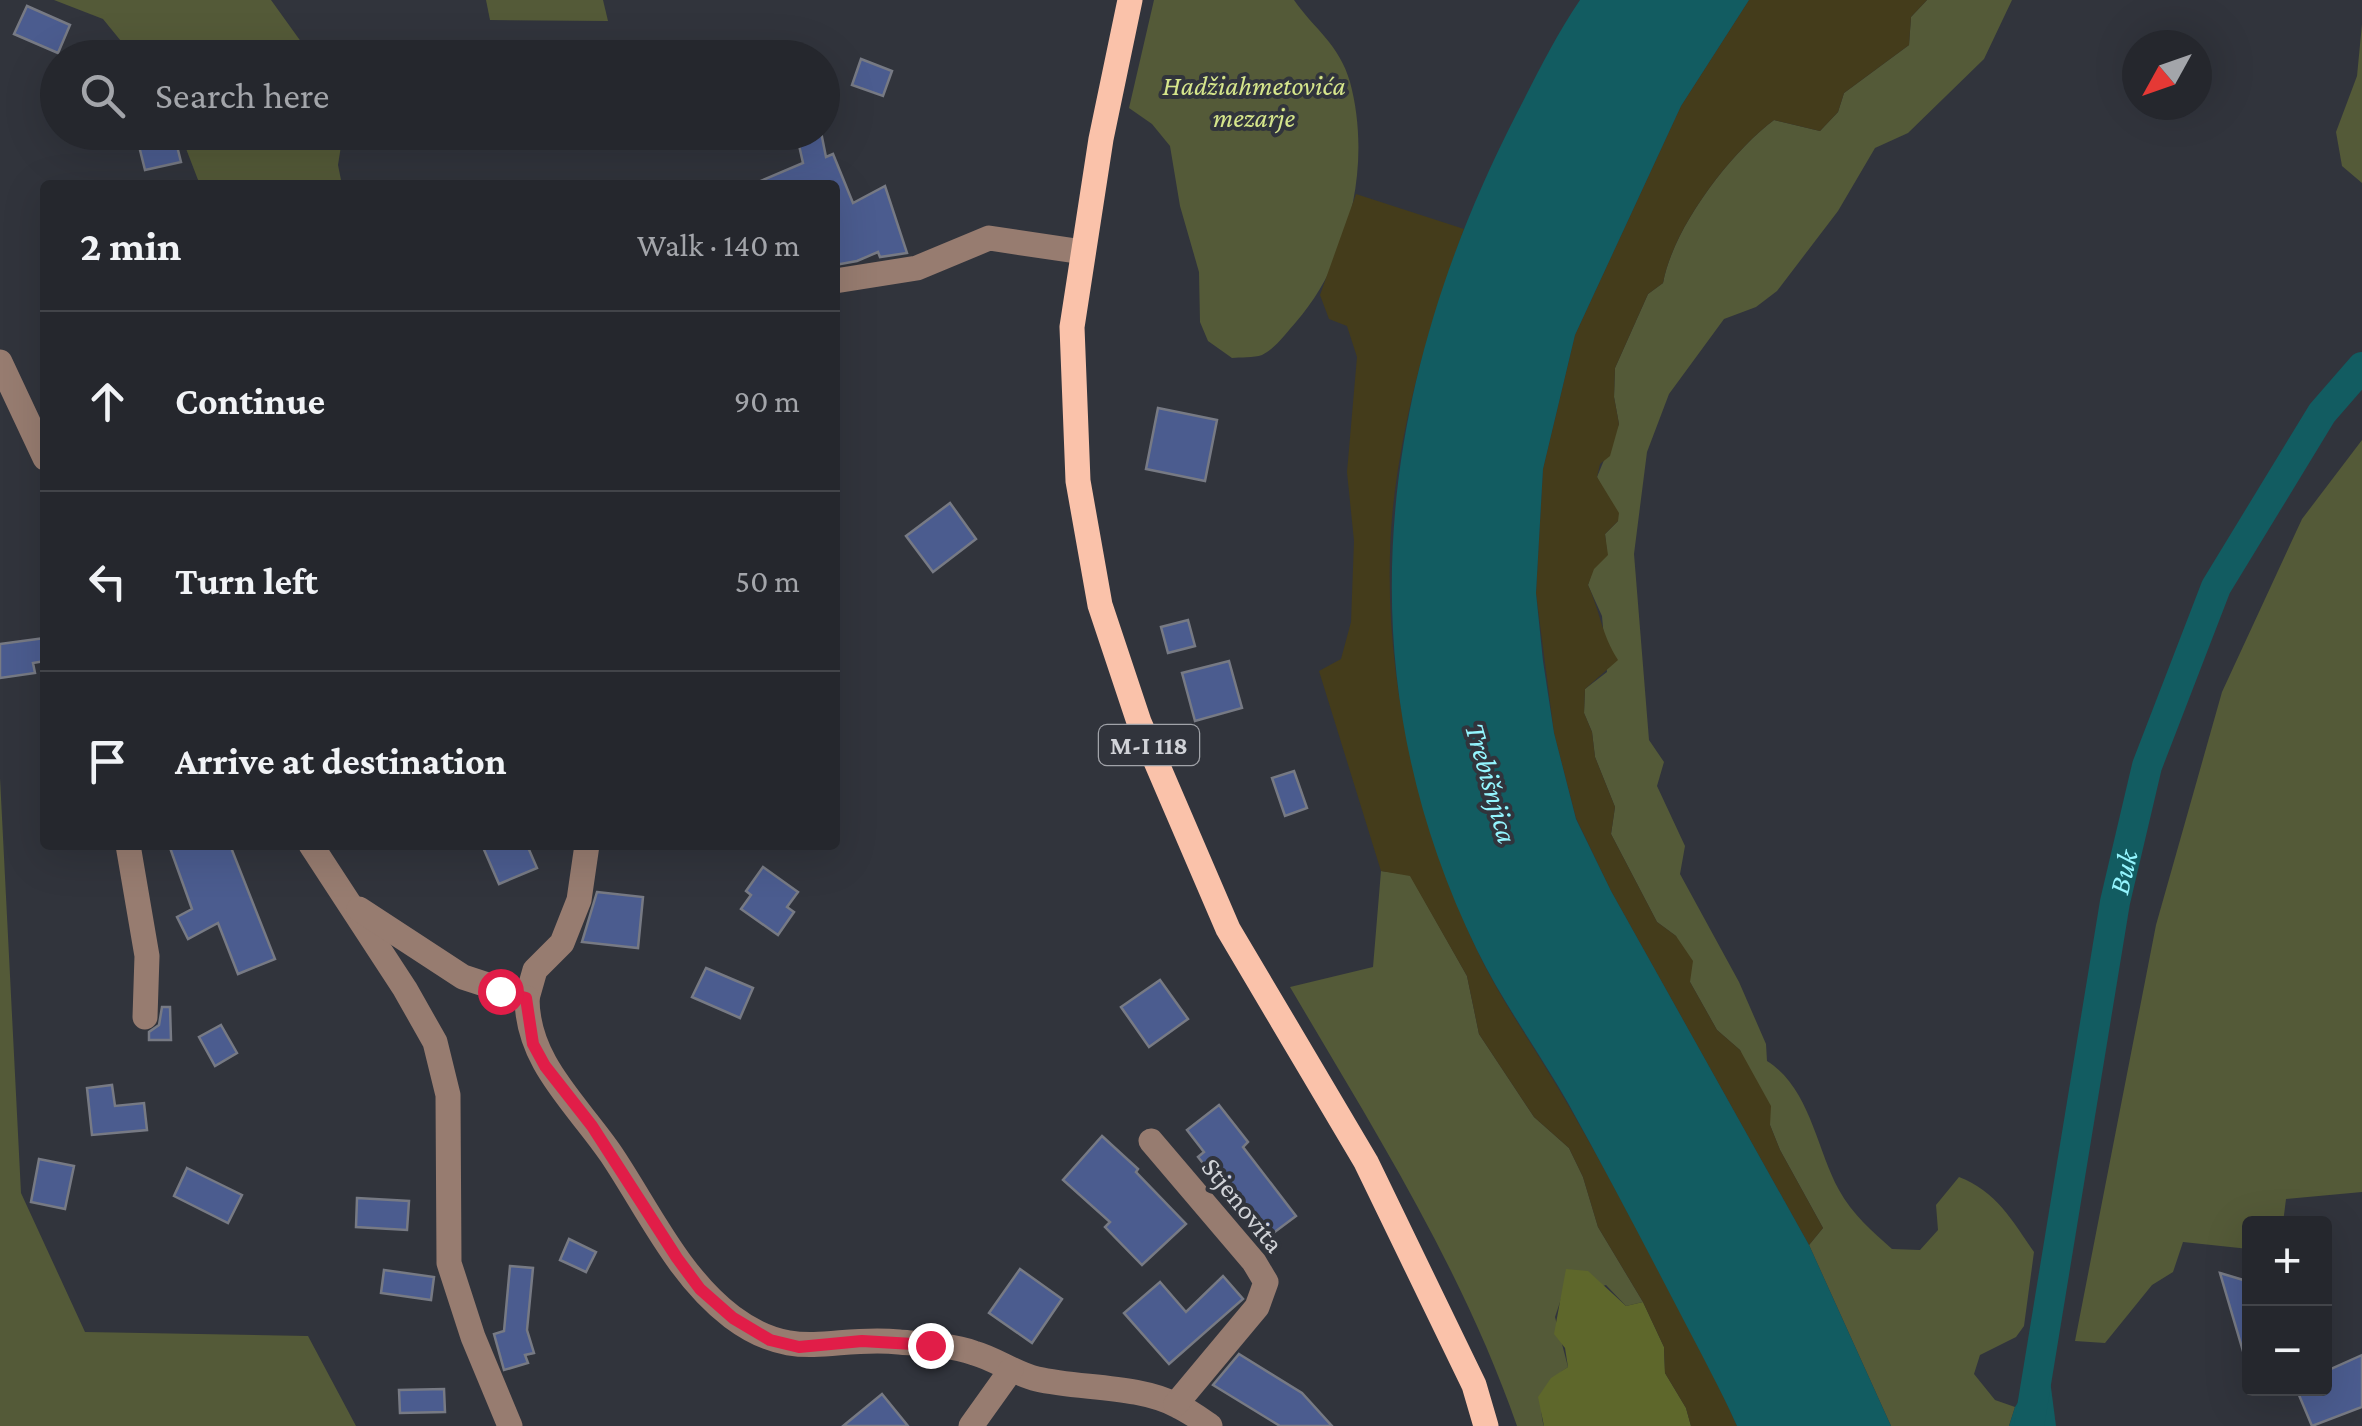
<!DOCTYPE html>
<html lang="en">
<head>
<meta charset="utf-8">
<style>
	:root { --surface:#25272d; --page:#313339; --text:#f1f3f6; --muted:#a3a5aa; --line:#424449 }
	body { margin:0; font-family:"Crimson Pro",serif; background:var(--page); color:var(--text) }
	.controls { position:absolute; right:30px; bottom:30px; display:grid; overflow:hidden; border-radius:10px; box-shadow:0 10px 40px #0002 }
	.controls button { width:90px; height:90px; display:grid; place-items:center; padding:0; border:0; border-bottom:2px solid var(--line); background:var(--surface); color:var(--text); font:50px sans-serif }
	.compass { position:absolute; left:2122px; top:30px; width:90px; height:90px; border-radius:50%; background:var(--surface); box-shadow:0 10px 40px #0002; rotate:230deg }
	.stop { position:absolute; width:30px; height:30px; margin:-22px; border:8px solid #e11d48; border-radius:50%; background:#fff }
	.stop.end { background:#e11d48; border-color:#fff; box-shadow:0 2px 10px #0008 }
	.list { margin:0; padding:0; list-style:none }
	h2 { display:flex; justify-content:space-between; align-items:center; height:130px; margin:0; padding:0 40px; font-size:42px }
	h2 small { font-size:32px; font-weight:400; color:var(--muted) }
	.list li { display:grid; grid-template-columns:65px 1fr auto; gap:30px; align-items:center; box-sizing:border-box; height:180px; padding:0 40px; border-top:2px solid var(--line) }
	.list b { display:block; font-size:38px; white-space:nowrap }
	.list em { font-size:32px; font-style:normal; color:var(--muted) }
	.icon { flex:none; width:55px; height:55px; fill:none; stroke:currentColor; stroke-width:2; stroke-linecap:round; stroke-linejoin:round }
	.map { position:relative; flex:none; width:2362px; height:1426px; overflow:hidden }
	.search { position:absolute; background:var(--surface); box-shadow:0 10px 40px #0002; left:40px; top:40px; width:800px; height:110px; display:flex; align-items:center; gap:25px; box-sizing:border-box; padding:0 35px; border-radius:55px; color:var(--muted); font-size:38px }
	.panel { position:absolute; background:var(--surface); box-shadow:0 10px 40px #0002; left:40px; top:180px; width:800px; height:670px; border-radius:10px }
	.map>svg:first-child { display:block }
</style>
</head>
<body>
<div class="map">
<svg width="2362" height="1426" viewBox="0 0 2362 1426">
	<rect width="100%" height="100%" fill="#31343c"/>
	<g fill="#545a38">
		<path d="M54,0H271L312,57H134L103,19Z"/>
		<path d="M486,0H603L608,21L490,20Z"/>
		<path d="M1154,0H1294C1315,30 1339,44 1350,82C1372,163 1350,260 1296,322C1287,332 1275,349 1262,355C1254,358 1240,357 1232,358L1208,341L1200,322L1199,272L1180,206L1170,146L1152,124L1129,108Z"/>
		<path d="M1927,0H2012L1984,59L1908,133L1875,148L1838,211L1777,291L1756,307L1724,319L1669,394L1647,452L1634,554L1649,740L1664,762L1657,786L1685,846L1680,874L1739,982L1766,1044L1767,1061C1810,1088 1816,1148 1839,1190C1852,1214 1873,1232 1892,1249L1920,1250L1938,1230L1936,1205L1959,1177C1996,1191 2012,1220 2034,1252L2024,1326L2016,1337L1980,1355L1974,1374L1995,1400L2015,1407L2009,1426H1891L1809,1245L1823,1228L1780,1150L1740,1050L1717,1030L1690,982L1676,936L1657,922L1611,834L1615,807L1595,757L1592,732L1584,713L1585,689L1607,672L1602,616L1588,585L1593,569L1607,555L1605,534L1618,521L1597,477L1619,424L1614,397L1615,368L1648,294L1663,283C1673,228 1730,153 1774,120L1820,131L1838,112L1844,93L1909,45L1911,17Z"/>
		<path d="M2362,24V183L2342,166L2336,132L2357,76Z"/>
		<path d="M180,133H343L338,165L342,185H200Z"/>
		<path d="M2362,440V1192L2286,1199L2283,1223L2250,1224L2249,1249L2183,1242L2173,1272L2152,1285L2105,1343L2075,1341L2156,925L2222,692L2302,519Z"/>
		<path d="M0,778L21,1193L85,1332L308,1336L356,1426H0Z"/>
		<path d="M1381,871L1410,875L1467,976L1479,1034L1534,1117L1569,1148L1583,1177L1598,1227L1643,1302L1626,1306L1606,1285L1561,1299L1555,1317L1568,1367C1548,1380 1536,1402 1544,1426H1517C1462,1268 1374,1130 1290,987L1373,967Z"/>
	</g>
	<path fill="#5e672b" d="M1566,1269L1588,1271L1626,1306L1643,1302L1664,1347L1665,1373L1686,1408L1691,1426H1544L1538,1397L1551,1378L1568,1367L1565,1348L1554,1334Z"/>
	<g fill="#443c1b">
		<path d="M1749,0H1927L1911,17L1909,45L1844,93L1838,112L1820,131L1774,120C1730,153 1673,228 1663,283L1648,294L1615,368L1614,397L1619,424L1610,456L1600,464L1597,477L1619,513L1618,521L1605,534L1608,555L1594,569L1588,585C1601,614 1601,633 1618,660L1585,689L1584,713L1592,732L1595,757L1615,807L1611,834L1657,922L1676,936L1693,961L1690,982L1717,1030L1740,1050L1771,1106L1770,1125L1780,1150L1823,1228L1809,1245L1611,891L1576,818L1554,733L1536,593L1543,469L1575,335L1681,106Z"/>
		<path d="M1356,194L1464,229C1435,308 1411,386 1398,469C1372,627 1409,805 1476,948C1500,1000 1536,1049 1564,1098C1601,1161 1635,1226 1669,1291C1692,1336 1717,1380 1737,1426H1691L1686,1408L1665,1373L1664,1347L1643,1302L1598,1227L1583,1177L1569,1148L1534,1117L1479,1034L1467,976L1410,876L1381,871L1319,671L1341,659L1351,622L1354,541L1347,472L1357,357L1347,326L1329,319L1320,295Z"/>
	</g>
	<g fill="#125c61">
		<path d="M1580,0H1749L1681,106L1575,335L1543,469L1536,593L1543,661L1554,733L1576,819L1611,891L1809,1245L1891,1426H1737C1720,1388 1700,1352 1681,1315C1644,1244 1607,1173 1568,1103C1539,1052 1503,1003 1477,950C1341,671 1378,384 1516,115C1536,76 1555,37 1580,0Z"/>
		<path d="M2035,1377L2050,1380L2056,1426H2009L2015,1407Z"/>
	</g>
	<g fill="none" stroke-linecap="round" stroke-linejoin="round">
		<path stroke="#125c61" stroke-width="30" id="s1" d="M2029,1426L2115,902L2147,766L2216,587L2322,413L2362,367"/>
	</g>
	<g fill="#4b5c8f" stroke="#777a84" stroke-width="2.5">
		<path d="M27,6L70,25L58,53L14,34Z"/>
		<path d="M861,59L892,71L883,96L852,85Z"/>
		<path d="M796,132H821L826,157L833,154L853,203L885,186L907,253L880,257L878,252L857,261L835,265V185H751L803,163Z"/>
		<path d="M175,138L181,162L145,170L139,146Z"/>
		<path d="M1158,408L1217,420L1205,481L1146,469Z"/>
		<path d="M950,503L976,539L933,572L906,536Z"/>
		<path d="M1188,620L1195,646L1168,653L1161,627Z"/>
		<path d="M45,638V661L33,663L35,673L0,678V644Z"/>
		<path d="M1229,661L1242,708L1195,721L1182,673Z"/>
		<path d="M1294,771L1307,808L1285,816L1272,778Z"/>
		<path d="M169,845H230L275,959L238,974L218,923L188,939L177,917L192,909Z"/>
		<path d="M482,845H527L537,868L499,884Z"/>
		<path d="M763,867L798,892L787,907L794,912L778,935L741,909L751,895L746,891Z"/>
		<path d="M597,892L643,897L638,948L582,942Z"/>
		<path d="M706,968L753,988L740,1018L692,997Z"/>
		<path d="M1160,980L1188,1019L1149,1047L1121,1007Z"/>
		<path d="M162,1007H170L171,1040H149V1032L159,1025Z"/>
		<path d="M221,1025L237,1053L215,1066L199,1037Z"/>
		<path d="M112,1085L115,1106L144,1103L147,1130L92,1135L87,1088Z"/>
		<path d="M1219,1105L1248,1142L1243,1147L1296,1216L1264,1240L1198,1157L1204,1152L1187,1130Z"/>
		<path d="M1102,1136L1138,1169L1136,1172L1186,1224L1142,1265L1105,1227L1110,1222L1063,1180Z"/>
		<path d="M39,1159L74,1166L65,1209L31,1202Z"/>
		<path d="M187,1168L242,1195L228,1223L174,1196Z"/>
		<path d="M357,1198L409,1201L407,1230L356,1227Z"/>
		<path d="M569,1239L596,1252L586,1272L560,1260Z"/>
		<path d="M510,1266L533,1268L527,1330L534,1353L525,1355L528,1363L504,1370L494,1334L504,1331Z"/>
		<path d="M1020,1269L1062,1299L1032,1343L989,1313Z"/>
		<path d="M384,1270L434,1277L431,1300L381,1293Z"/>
		<path d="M2220,1273L2250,1282V1350L2243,1351Z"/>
		<path d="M1223,1276L1243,1299L1169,1364L1124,1313L1160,1282L1186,1312Z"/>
		<path d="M1239,1354L1302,1393L1332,1426H1280L1213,1385Z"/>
		<path d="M2362,1355V1407L2312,1426L2296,1388H2324V1372Z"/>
		<path d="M444,1389L445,1412L400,1413L399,1390Z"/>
		<path d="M882,1394L908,1426H843Z"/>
	</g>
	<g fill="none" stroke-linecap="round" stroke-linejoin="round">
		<g stroke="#977c70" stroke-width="25">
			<path d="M835,281L917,268L989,238L1083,252"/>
			<path d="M0,362L45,458"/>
			<path d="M128,845L147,956L145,1017"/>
			<path d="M311,845L405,989L435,1042L448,1095L449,1263L473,1337L510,1426"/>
			<path d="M359,909L463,977L527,998L535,970L562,943L579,900L587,845"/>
			<path d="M527,998C527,1062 576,1103 611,1154C648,1209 678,1276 732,1317C795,1364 831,1335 899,1342C923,1344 951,1345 974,1353C996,1359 1015,1374 1037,1379C1080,1389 1139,1385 1178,1406C1189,1411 1200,1419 1210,1426"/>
			<path d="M1151,1141L1254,1262L1266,1282L1257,1307L1176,1404"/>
			<path d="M971,1426L1011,1370"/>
		</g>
		<path stroke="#fac2aa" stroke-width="25" d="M1130,0L1101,139L1072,327L1078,481L1100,605L1139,722L1228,929L1366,1162L1474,1385L1486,1426"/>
	</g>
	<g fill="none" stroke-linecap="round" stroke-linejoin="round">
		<path stroke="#e11d48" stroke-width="12" d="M500,991L526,998L533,1044L545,1066L592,1126L677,1258L700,1289L733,1318L770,1340L799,1347L862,1341L930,1345"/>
	</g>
	<g text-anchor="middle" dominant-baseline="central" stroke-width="8" stroke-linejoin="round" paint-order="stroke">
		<rect fill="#31343c" stroke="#a1a3a9" stroke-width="2.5" x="1099" y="725" width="100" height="40" rx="8"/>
		<g font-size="25" font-weight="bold" fill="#d1d3d8">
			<text x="1149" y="745">M-I 118</text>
		</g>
		<g font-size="28" font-style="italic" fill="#d6e68c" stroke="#31343c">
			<text x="1254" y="85">Hadžiahmetovića<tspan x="1254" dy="32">mezarje</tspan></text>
		</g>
		<g font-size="28" fill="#d1d3d8" stroke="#31343c">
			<text transform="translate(1243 1205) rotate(51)">Stjenovita</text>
		</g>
		<g font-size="30" font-style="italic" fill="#94f5fe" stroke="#31343c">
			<text transform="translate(1492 783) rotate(74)">Trebišnjica</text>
			<text stroke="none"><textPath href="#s1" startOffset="562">Buk</textPath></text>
		</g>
	</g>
</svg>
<div class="controls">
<button>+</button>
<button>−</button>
</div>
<svg class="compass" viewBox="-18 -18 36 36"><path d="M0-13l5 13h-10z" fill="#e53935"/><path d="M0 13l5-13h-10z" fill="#a3a5aa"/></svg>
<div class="stop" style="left:500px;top:991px"></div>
<div class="stop end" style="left:930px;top:1345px"></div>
<div class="search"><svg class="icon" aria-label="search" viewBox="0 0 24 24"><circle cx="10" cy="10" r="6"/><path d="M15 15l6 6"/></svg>Search here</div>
<section class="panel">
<h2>2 min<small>Walk · 140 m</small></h2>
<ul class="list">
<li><svg class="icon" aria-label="ahead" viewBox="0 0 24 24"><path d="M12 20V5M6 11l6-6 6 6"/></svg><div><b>Continue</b></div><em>90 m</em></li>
<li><svg class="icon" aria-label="left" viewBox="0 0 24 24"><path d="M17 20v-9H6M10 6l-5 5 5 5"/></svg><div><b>Turn left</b></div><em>50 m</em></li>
<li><svg class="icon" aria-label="arrive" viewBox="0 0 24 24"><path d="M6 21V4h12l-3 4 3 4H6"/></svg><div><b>Arrive at destination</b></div></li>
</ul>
</section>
</div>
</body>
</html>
